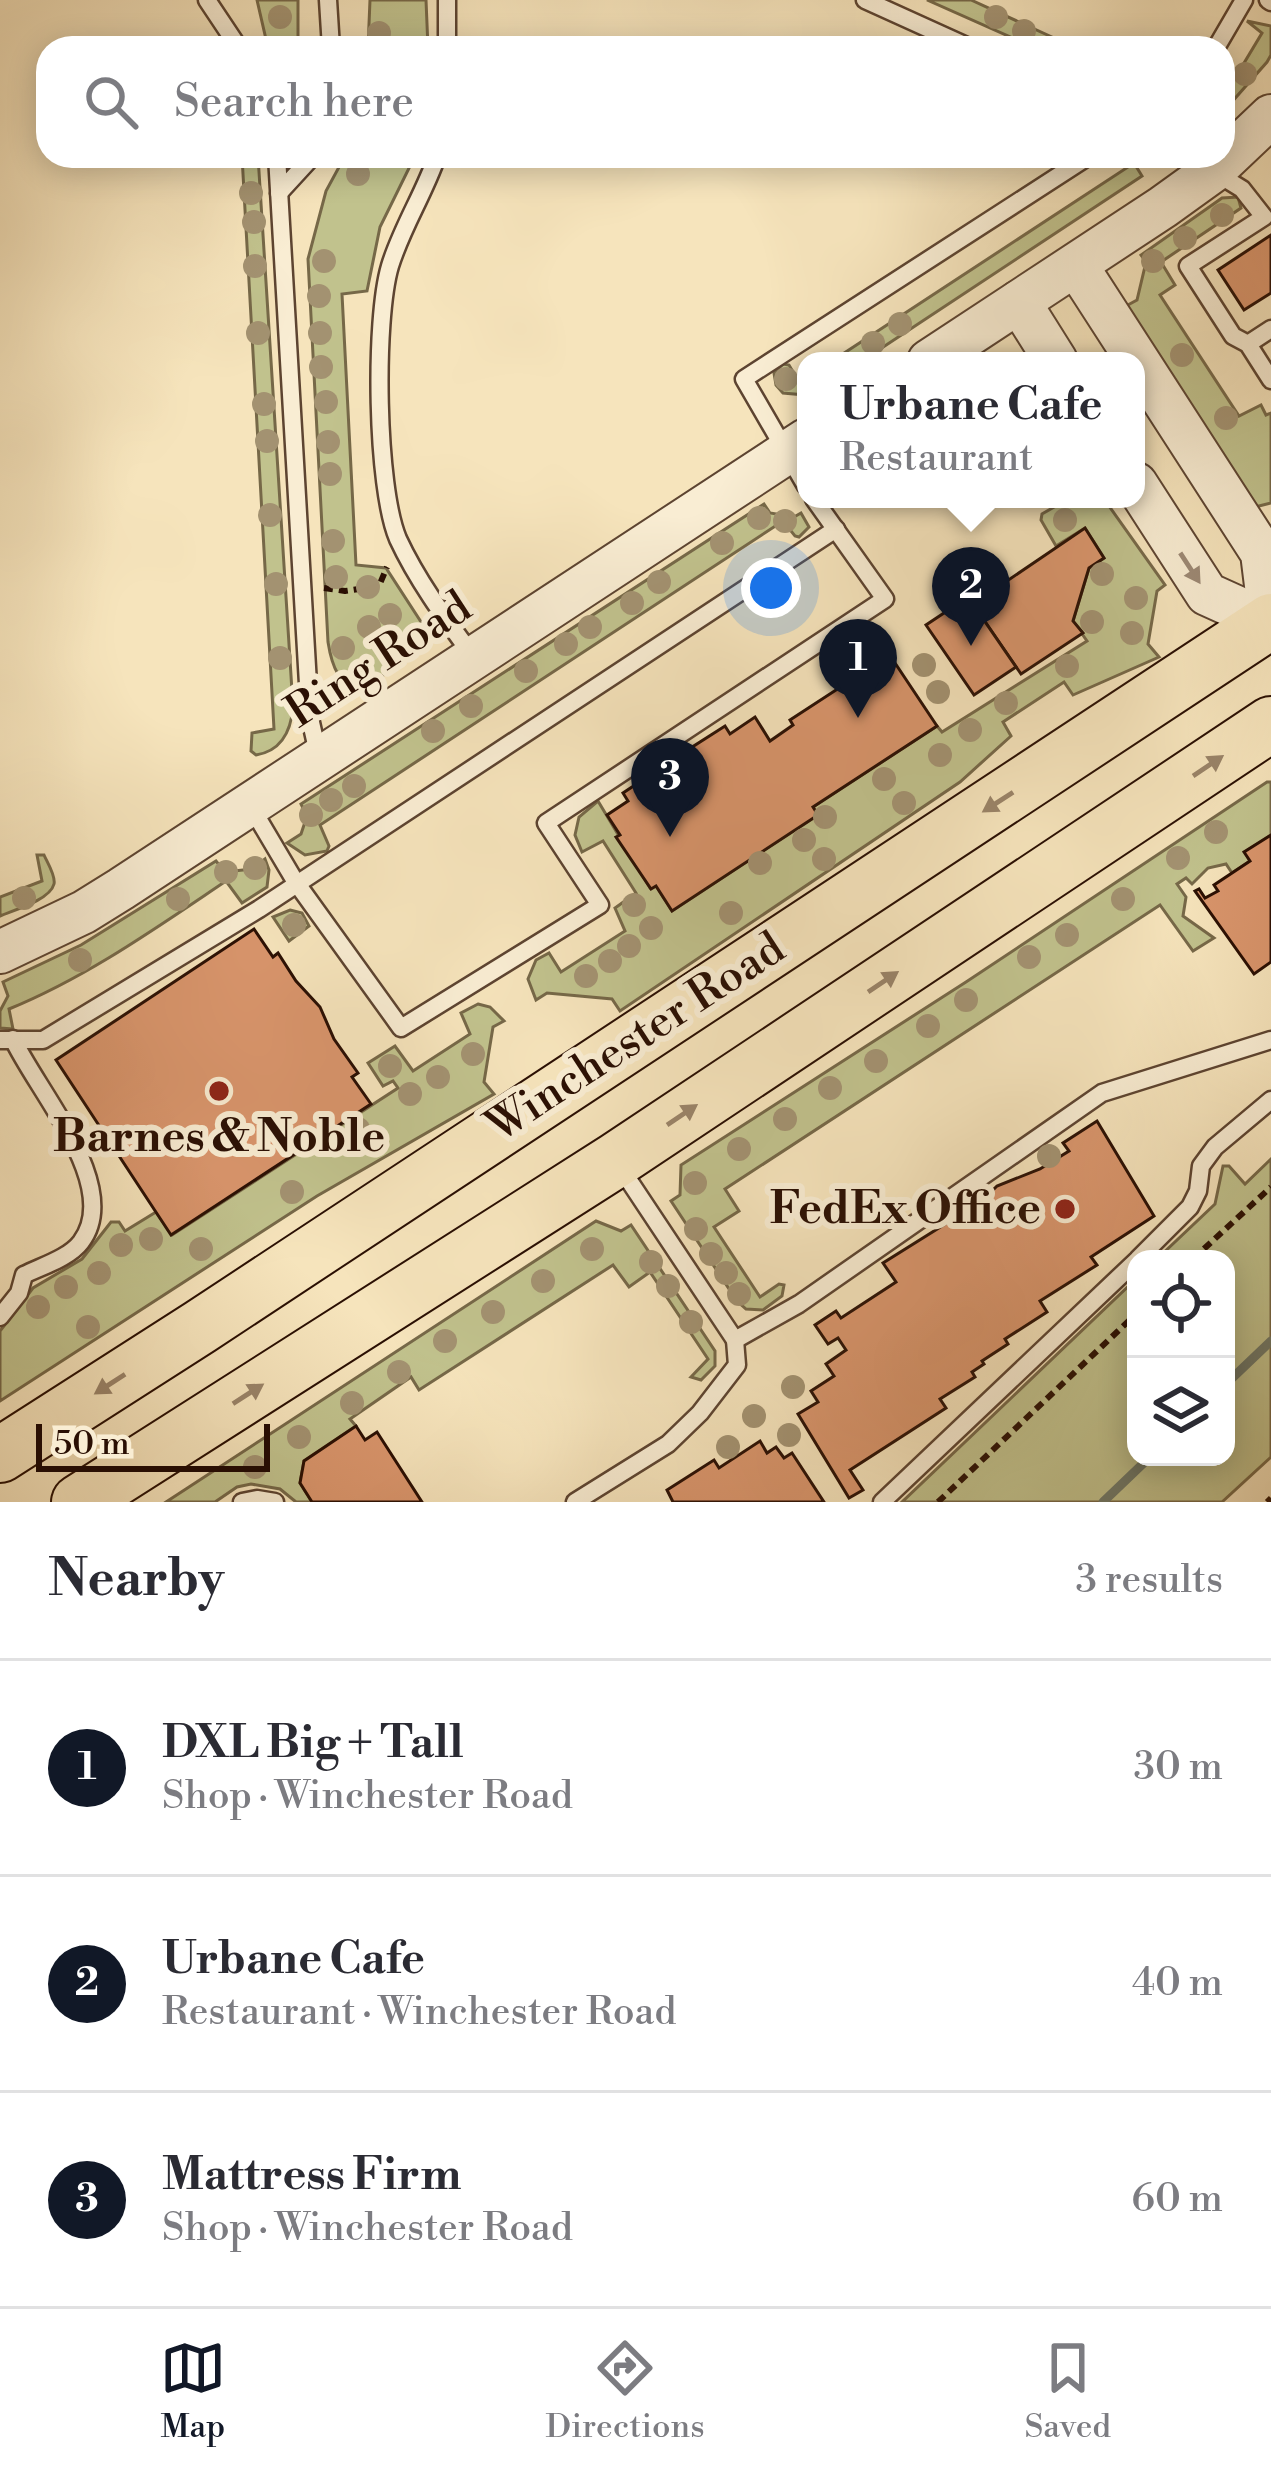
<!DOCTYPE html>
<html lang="en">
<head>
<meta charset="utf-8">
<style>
	:root { --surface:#fff; --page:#f7f7f7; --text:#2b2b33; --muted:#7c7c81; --line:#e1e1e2; --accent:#111827 }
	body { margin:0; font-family:"Libre Bodoni",serif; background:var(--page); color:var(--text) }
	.controls { position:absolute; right:36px; bottom:36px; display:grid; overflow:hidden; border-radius:24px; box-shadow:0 6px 30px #0003 }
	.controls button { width:108px; height:108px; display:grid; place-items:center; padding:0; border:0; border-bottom:3px solid var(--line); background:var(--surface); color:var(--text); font:60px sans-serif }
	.scale { position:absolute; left:36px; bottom:30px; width:234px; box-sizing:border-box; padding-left:12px; border:6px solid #2a0f03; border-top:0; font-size:33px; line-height:42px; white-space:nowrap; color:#2a0f03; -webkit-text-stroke:9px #f9edd3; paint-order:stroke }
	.you { position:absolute; left:771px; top:588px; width:42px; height:42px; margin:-30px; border:9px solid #fff; border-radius:50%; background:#1a73e8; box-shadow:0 0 0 18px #1a73e833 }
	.badge { display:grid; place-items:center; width:78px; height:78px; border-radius:50%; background:var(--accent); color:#fff; font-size:39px; font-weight:700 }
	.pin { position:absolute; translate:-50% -99px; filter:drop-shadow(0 3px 6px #0008) }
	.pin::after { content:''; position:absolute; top:63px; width:42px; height:36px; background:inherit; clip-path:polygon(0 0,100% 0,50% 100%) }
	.popup { position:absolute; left:797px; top:352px; width:348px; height:156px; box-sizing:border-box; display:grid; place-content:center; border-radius:24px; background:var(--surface); filter:drop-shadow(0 3px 9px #0005); font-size:39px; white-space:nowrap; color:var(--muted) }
	.popup b { font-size:45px; color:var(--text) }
	.popup::after { content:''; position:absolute; left:50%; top:100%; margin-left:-24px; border:24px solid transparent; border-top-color:var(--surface) }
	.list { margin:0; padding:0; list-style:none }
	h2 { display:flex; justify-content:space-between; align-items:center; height:156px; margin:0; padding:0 48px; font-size:51px }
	h2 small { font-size:39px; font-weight:400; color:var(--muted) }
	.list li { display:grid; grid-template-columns:78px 1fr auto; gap:36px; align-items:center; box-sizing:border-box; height:216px; padding:0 48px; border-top:3px solid var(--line) }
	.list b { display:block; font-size:45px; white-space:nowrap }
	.list p { margin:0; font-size:39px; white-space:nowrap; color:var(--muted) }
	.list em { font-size:39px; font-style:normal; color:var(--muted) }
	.icon { flex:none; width:66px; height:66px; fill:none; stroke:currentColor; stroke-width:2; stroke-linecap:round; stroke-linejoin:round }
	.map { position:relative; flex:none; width:1271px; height:1502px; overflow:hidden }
	.search { position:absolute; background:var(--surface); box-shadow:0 6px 30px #0003; left:36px; right:36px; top:36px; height:132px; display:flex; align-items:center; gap:30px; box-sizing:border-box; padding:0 42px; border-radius:36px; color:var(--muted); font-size:45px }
	.sheet { height:804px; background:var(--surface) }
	nav { display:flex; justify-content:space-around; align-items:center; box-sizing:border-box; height:168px; border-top:3px solid var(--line); background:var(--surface); font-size:33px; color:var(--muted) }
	nav a { display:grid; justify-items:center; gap:6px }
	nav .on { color:var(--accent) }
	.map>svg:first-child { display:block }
</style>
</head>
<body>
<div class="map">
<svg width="1271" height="1502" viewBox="0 0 1271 1502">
	<rect width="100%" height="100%" fill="#f6e4bc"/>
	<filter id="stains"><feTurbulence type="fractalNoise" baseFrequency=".00167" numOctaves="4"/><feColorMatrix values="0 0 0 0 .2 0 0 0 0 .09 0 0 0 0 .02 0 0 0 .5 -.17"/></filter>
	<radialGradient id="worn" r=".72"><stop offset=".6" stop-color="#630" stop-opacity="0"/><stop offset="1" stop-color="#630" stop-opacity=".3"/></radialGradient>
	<g fill="#c1c28d" stroke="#766848" stroke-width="3">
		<path d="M257,0H298V48H268Z"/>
		<path d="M370,0H426L428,48H368Z"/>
		<path d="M927,0H971L1076,48H1035Z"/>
		<path d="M1247,21L1271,26V55L1267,62L1223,112V89L1238,73L1262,33Z"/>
		<path d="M242,156H258L293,707C291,731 281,751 256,755L251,751L252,733L274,729Z"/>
		<path d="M345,156H415L380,227L367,291L342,294L356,565L386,568L423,625L424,643L420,652C379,675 340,719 328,642L308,259L326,191Z"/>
		<path d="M1134,163L1142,176L862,361H832Z"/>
		<path d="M1238,197L1241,208L1161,262L1175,285L1160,295L1239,416L1261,405L1266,415L1271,413V503L1255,507L1126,306L1137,300L1146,262L1141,255L1222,198Z"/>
		<path d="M783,364L789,365L799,382L806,378V395L783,393L776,385L774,373Z"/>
		<path d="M1068,499H1104L1165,585L1157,591L1148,644L1159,657L1073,695L1064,682L1003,722L1011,736L960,782L620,1011L612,999L547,993L536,1000L528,979L536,960L549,953L561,972L625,931L615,908L636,893L603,841L582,852L575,835L579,817L598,801L650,888L656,886L672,911L817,815L813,807L937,726L942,732L1087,641L1073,621L1089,568L1104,558L1085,528L1056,546L1041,520L1042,514Z"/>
		<path d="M764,504L770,513L794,517L801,513L809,527L799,537L795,536L783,521L320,825L329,846L327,851L305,855L287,843L301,834L307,816L301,804Z"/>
		<path d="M1267,782H1271V835L1245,852L1250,861L1232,873L1226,864L1208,868L1192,884L1186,878L1177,884L1186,897L1183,916L1214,938L1193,951L1160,905L725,1189L739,1211L714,1227L760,1297L779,1284L784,1285L782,1296L763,1310L746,1309L737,1301L671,1201L680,1195L681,1165L966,982Z"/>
		<path d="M37,855H44C47,862 56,876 54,884C50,900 14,910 0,916V897L42,881Z"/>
		<path d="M265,859L269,870L267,887L242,903L226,881C156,928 87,977 9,1009L13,1029L0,1028V1011L8,996L3,982L81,945L216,861L225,872L252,869Z"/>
		<path d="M290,910L302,913L309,926L289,941L273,917Z"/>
		<path d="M478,1004L490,1007L504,1021L493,1027L484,1082L494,1094L317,1196L0,1401V1331L33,1288L82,1259L111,1222H119L125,1231L156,1212L172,1235L398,1088L393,1081L383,1086L368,1063L395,1046L413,1071L470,1034L461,1013Z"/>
		<path d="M1271,1159V1457L1222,1502H902L1136,1279V1457H1226V1259H1157L1215,1204L1223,1166H1229L1245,1184Z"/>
		<path d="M596,1221L621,1231L631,1225L715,1351V1366L701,1380L691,1377L708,1359L650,1272L629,1287L613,1265L419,1390L411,1377L350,1419L356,1426L304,1461L300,1483L312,1502H296L280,1489L251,1484L237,1487L215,1502H166Z"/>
	</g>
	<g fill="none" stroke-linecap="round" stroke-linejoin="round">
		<g stroke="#6f796a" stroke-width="9">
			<path d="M1226,1384L1271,1341"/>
			<path d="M1103,1502L1150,1457"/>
		</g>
	</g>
	<g fill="#d9956c" stroke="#2a0f03" stroke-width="3">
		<path d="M1271,235V293L1244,310L1218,270Z"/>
		<path d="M1085,528L1104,558L1089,568L1073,621L1083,633L1021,674L973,604Z"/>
		<path d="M968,597L1016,667L974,695L926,625Z"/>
		<path d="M893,660L937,726L813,807L818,815L672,911L656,886L651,889L616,837L620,835L607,815L628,801L623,793L659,769L664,777L692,759L686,751L725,726L730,734L755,717L770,741L793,725L790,720L862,673L865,678Z"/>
		<path d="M1271,835V962L1254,974L1195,891L1199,889L1205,898L1218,891L1214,885L1250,861L1244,852Z"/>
		<path d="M254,929L273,957L278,953L296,981L320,1007L334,1039L358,1073L352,1077L371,1104L171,1235L56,1060Z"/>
		<path d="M1097,1121L1154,1216L1091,1257L1097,1265L1040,1301L1047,1312L1005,1339L1008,1344L982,1361L984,1364L972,1372L975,1377L940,1399L946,1408L850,1470L863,1490L849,1498L798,1414L818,1402L811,1391L834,1376L826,1364L846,1350L838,1338L828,1344L815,1325L836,1311L841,1318L896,1282L883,1263L958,1216L961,1220L967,1216L997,1186L1040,1169L1069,1151L1063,1143Z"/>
		<path d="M356,1426L365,1440L377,1432L422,1502H312L300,1483L304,1461Z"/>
		<path d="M760,1441L767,1453L776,1447L784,1458L792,1453L824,1502H673L667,1490L714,1460L719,1468Z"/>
	</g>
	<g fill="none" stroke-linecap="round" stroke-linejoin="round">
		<g stroke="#5d4431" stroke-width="21">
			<g id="service">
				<path d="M207,0L239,48"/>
				<path d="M328,0L331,48"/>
				<path d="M865,0L971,48"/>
				<path d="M1268,0L1271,2"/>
				<path d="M447,48V0"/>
				<path d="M1216,48L1244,0"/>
				<path d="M277,156L310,718L319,758"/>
				<path d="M437,156C424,194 402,227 390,266C374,320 376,487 398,539C417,580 445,618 472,655"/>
				<path d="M1216,173L1242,189L1264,217L1188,266L1233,336L1248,344L1271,380"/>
				<path d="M279,193L313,156"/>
				<path d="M1248,344L1271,329"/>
				<path d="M806,486L744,379L1089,156"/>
				<path d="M250,805L295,881L401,1028L600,905L546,823L885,599L814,499"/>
				<path d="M0,1040H43L259,909L836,529"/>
				<path d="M620,1167L735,1340L799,1304L1102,1093L1271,1040"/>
				<path d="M1138,1259L1190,1207L1198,1191L1201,1166L1215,1147L1271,1100"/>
				<path d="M0,1317L19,1293L24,1275C42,1266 69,1258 81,1242C123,1187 37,1091 13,1039"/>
				<path d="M242,1502L257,1499L275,1502"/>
				<path d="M575,1502L668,1444L700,1413L737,1365L735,1340"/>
				<path d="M882,1502L1136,1261"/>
			</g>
		</g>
		<g stroke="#5d4431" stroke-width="46">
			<g id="tertiary">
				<path d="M1076,265L1262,553L1271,626"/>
				<path d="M1019,302L1056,361"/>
				<path d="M929,361L1163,207L1213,171L1271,116"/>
				<path d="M1136,484L1207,594L1269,622"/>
				<path d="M0,952L84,912L121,889L806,440"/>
			</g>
		</g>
		<g stroke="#2a0f03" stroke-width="58">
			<g id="primary">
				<path d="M0,1455L200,1327L1271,621"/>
				<path d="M79,1502L616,1160L1271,724"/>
			</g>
		</g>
		<g stroke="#2a0f03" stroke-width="6" stroke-dasharray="9 6" stroke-linecap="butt">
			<path d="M324,588L345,591L379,586L387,567"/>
			<path d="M1193,1259L1271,1187"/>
			<path d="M938,1502L1136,1314"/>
			<path d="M1267,1502L1271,1498"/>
		</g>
		<use href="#service" stroke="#f9edd3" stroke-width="16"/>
		<use href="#tertiary" stroke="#f9edd3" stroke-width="42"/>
		<use href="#primary" stroke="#f6e4bc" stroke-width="54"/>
	</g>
	<g fill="#a39271">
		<circle cx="280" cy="17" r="12"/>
		<circle cx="996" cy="17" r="12"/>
		<circle cx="1024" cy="31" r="12"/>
		<circle cx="379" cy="33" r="12"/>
		<circle cx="1245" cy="74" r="12"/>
		<circle cx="358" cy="174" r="12"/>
		<circle cx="251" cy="193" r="12"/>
		<circle cx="1222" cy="215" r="12"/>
		<circle cx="254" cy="222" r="12"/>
		<circle cx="1185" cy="238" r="12"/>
		<circle cx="324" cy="261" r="12"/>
		<circle cx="1153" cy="261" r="12"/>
		<circle cx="255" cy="266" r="12"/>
		<circle cx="319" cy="296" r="12"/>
		<circle cx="900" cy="324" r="12"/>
		<circle cx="258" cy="333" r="12"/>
		<circle cx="320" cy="333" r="12"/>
		<circle cx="873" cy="343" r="12"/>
		<circle cx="1182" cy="355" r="12"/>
		<circle cx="321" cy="367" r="12"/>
		<circle cx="786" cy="379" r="12"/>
		<circle cx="326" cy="402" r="12"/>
		<circle cx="264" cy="404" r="12"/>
		<circle cx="1226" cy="418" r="12"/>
		<circle cx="267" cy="441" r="12"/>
		<circle cx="328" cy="442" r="12"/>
		<circle cx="330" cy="474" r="12"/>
		<circle cx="270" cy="515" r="12"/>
		<circle cx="759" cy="518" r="12"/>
		<circle cx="1065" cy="520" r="12"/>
		<circle cx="785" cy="521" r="12"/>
		<circle cx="333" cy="541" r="12"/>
		<circle cx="722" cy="543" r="12"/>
		<circle cx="1102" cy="574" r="12"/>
		<circle cx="336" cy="577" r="12"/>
		<circle cx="659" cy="582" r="12"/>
		<circle cx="276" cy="584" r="12"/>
		<circle cx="368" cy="587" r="12"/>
		<circle cx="1136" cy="598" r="12"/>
		<circle cx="632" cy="603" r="12"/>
		<circle cx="390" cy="615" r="12"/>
		<circle cx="1092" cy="622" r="12"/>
		<circle cx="369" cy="627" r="12"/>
		<circle cx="590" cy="627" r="12"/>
		<circle cx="1132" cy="633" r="12"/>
		<circle cx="566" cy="644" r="12"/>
		<circle cx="343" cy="648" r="12"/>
		<circle cx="280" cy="658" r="12"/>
		<circle cx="924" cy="665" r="12"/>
		<circle cx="1067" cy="666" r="12"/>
		<circle cx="526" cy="671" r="12"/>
		<circle cx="938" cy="692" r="12"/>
		<circle cx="1006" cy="703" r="12"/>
		<circle cx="471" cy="706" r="12"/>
		<circle cx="970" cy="730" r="12"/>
		<circle cx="433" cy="731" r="12"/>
		<circle cx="940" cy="755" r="12"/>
		<circle cx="884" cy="779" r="12"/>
		<circle cx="354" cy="786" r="12"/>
		<circle cx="331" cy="800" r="12"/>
		<circle cx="904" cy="803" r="12"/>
		<circle cx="311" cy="815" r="12"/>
		<circle cx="825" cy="817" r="12"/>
		<circle cx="1216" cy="832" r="12"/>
		<circle cx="804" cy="840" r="12"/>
		<circle cx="1178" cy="858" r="12"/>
		<circle cx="824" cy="859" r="12"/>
		<circle cx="760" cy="863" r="12"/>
		<circle cx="255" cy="868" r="12"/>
		<circle cx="226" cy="872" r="12"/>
		<circle cx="24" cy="898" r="12"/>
		<circle cx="178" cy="899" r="12"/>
		<circle cx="1123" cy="899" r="12"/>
		<circle cx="634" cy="905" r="12"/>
		<circle cx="731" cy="913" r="12"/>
		<circle cx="294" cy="925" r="12"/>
		<circle cx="651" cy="928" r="12"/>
		<circle cx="1067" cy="935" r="12"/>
		<circle cx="629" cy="946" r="12"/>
		<circle cx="1029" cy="957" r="12"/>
		<circle cx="80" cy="960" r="12"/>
		<circle cx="610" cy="961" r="12"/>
		<circle cx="586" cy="976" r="12"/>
		<circle cx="966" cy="1000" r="12"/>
		<circle cx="928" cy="1026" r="12"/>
		<circle cx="473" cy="1054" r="12"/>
		<circle cx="876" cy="1061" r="12"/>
		<circle cx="390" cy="1066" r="12"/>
		<circle cx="438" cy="1077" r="12"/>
		<circle cx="830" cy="1088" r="12"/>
		<circle cx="410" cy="1094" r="12"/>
		<circle cx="785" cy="1119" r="12"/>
		<circle cx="358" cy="1129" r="12"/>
		<circle cx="739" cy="1149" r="12"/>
		<circle cx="1049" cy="1156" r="12"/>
		<circle cx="695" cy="1183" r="12"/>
		<circle cx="292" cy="1192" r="12"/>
		<circle cx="963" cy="1212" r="12"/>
		<circle cx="696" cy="1229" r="12"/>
		<circle cx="151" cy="1239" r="12"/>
		<circle cx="121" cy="1245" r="12"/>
		<circle cx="201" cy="1249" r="12"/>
		<circle cx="592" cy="1249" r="12"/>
		<circle cx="711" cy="1254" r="12"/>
		<circle cx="651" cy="1262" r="12"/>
		<circle cx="99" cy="1273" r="12"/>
		<circle cx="726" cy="1273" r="12"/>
		<circle cx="543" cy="1281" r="12"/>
		<circle cx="668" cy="1286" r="12"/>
		<circle cx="66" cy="1287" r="12"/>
		<circle cx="739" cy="1294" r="12"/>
		<circle cx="38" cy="1307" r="12"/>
		<circle cx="493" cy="1312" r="12"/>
		<circle cx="691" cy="1322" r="12"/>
		<circle cx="88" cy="1327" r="12"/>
		<circle cx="445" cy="1341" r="12"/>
		<circle cx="399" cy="1372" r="12"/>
		<circle cx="793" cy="1387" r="12"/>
		<circle cx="352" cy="1403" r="12"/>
		<circle cx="754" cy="1416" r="12"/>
		<circle cx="789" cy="1435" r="12"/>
		<circle cx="299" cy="1437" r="12"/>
		<circle cx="728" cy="1447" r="12"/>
		<circle cx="255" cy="1467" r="12"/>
	</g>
	<defs><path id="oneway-solid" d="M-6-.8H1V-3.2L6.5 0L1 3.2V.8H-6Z" transform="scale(3)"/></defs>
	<use fill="#9c8975" href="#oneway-solid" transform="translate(1190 568) rotate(57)"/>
	<g fill="#9a8469">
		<use href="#oneway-solid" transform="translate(1208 766) rotate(-34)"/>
		<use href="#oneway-solid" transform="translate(998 802) rotate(147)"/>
		<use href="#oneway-solid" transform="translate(883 982) rotate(-34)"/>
		<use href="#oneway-solid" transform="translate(682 1115) rotate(-34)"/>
		<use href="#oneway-solid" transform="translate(110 1384) rotate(147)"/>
		<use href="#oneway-solid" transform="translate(248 1394) rotate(-33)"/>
	</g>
	<g fill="#8f2418" stroke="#f9edd3" stroke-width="4.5">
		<circle cx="219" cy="1091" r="12"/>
		<circle cx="1065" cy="1209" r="12"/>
	</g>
	<g text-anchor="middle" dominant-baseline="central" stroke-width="12" stroke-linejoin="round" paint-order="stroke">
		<g font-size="45" fill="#2a0f03" stroke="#f9edd3">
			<text transform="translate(379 660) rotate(-33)">Ring Road</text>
			<text transform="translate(636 1038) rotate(-33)">Winchester Road</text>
		</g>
		<g font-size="45" font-weight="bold" fill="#2a0f03" stroke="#f9edd3">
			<text x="219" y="1137">Barnes &amp; Noble</text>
			<text x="1041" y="1209" text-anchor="end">FedEx Office</text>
		</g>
	</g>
	<rect width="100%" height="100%" filter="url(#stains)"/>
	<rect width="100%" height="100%" fill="url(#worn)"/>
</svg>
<div class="controls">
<button><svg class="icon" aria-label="locate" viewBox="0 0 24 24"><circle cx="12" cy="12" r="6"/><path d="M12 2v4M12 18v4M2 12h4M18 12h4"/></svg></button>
<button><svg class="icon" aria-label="layers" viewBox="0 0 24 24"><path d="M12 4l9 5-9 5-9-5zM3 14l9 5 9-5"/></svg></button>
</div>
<div class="scale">50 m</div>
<div class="you"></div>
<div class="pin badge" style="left:858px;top:718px">1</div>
<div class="pin badge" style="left:971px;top:646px">2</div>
<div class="popup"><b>Urbane Cafe</b>Restaurant</div>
<div class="pin badge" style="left:670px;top:837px">3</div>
<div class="search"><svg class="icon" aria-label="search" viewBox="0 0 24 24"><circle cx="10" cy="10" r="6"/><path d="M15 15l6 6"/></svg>Search here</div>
</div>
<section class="sheet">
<h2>Nearby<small>3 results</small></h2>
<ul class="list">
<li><span class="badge">1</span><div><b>DXL Big + Tall</b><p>Shop · Winchester Road</p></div><em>30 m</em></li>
<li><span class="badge">2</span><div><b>Urbane Cafe</b><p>Restaurant · Winchester Road</p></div><em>40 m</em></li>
<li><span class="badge">3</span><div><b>Mattress Firm</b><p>Shop · Winchester Road</p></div><em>60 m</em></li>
</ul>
</section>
<nav>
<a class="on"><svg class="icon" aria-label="map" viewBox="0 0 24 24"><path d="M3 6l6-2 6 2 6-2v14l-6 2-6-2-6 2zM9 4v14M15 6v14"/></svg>Map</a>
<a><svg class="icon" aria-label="directions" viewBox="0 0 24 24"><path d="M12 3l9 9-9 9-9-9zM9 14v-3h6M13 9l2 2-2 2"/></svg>Directions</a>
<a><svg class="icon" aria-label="saved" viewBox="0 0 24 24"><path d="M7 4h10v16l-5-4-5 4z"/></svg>Saved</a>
</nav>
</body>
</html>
